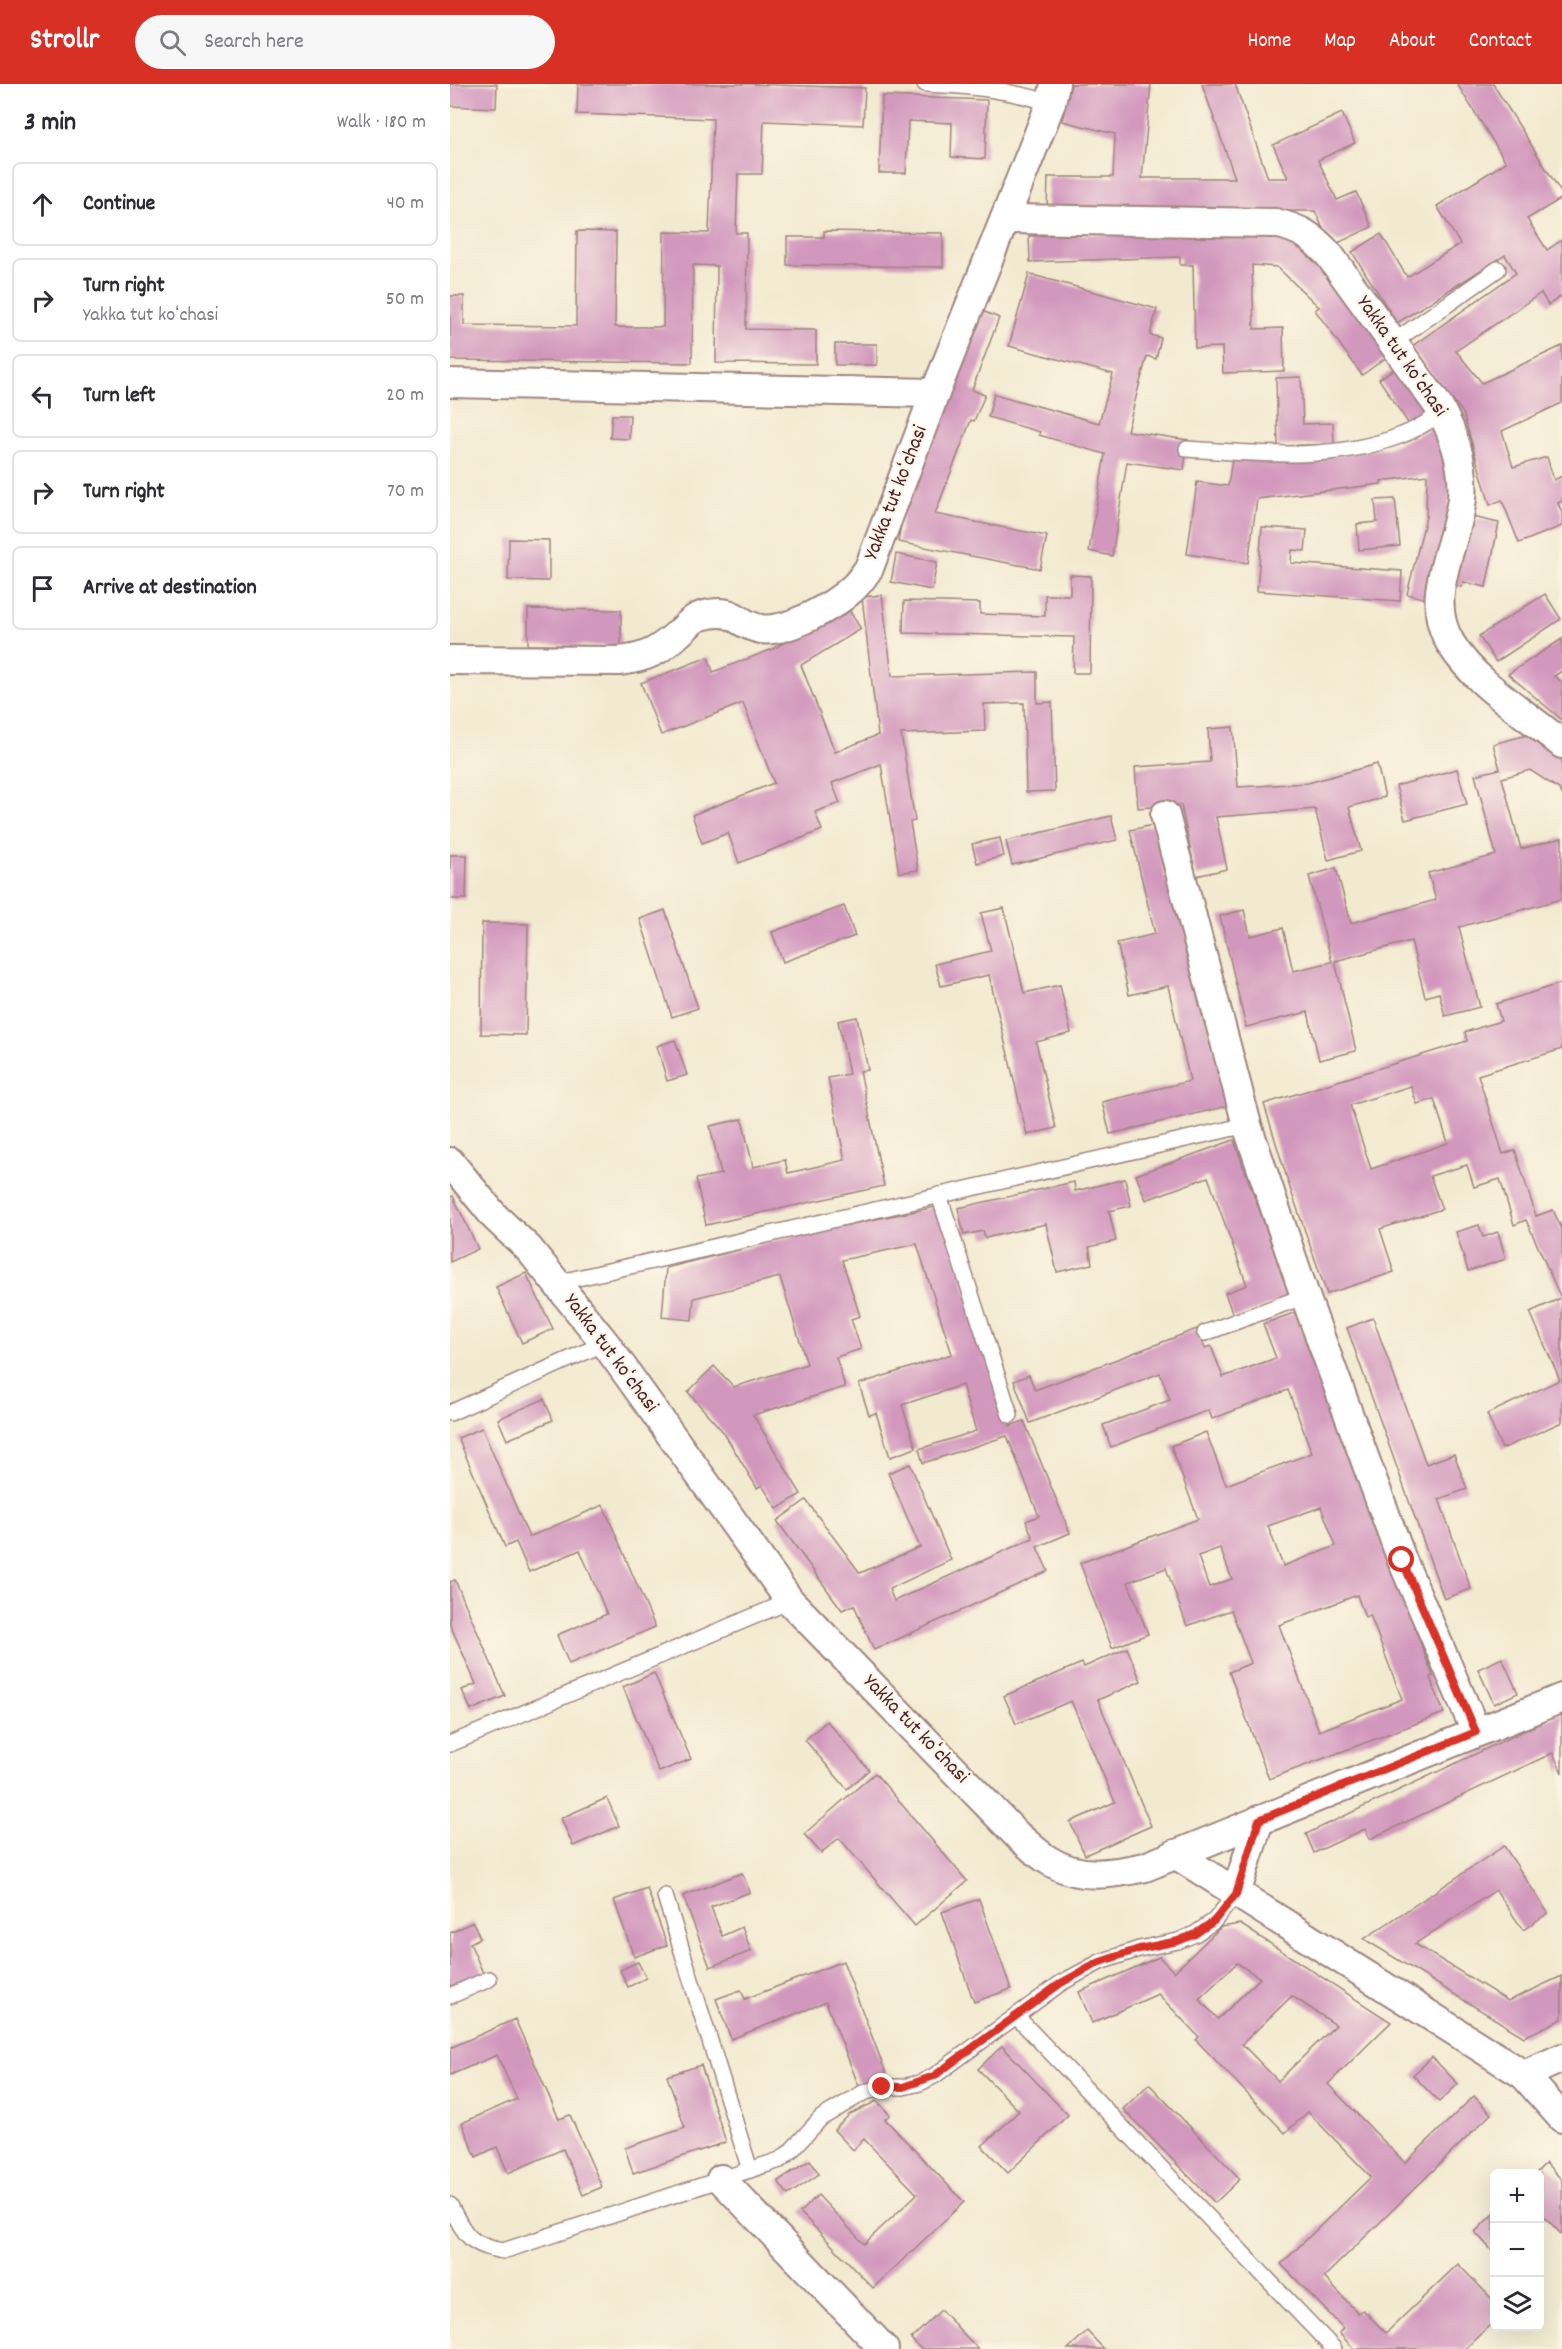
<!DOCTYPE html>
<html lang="en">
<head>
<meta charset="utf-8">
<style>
	:root { --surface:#fff; --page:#f7f7f7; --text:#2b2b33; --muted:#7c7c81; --line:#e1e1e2; --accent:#d93025 }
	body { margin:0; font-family:Dekko,sans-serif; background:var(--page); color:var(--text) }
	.controls { position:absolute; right:18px; bottom:18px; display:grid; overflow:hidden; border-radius:9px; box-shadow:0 6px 24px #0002 }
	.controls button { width:54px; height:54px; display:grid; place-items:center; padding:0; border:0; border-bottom:2px solid var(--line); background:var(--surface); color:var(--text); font:30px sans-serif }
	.stop { position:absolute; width:18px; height:18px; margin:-14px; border:4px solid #d93025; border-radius:50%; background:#fff }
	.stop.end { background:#d93025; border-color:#fff; box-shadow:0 2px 6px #0008 }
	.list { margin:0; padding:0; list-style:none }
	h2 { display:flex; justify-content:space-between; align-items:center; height:78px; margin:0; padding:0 24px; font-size:26px }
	h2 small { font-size:20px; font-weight:400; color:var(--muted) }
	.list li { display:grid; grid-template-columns:39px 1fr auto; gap:18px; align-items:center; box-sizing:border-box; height:84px; margin:0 12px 12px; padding:0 12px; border:2px solid var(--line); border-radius:9px }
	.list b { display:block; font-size:22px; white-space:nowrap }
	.list p { margin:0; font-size:20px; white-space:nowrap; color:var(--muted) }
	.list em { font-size:20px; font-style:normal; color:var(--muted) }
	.icon { flex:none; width:33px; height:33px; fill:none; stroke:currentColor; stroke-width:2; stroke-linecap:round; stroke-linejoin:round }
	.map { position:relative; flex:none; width:1112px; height:2265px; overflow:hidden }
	header { display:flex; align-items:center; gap:36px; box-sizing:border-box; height:84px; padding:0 30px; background:var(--accent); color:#fff }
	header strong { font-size:28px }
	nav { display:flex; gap:33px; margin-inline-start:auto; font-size:21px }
	.search { width:420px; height:54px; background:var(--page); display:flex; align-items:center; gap:15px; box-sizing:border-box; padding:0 21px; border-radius:33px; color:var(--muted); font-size:22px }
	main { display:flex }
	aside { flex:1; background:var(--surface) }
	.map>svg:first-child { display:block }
</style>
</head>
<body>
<header>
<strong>Strollr</strong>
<div class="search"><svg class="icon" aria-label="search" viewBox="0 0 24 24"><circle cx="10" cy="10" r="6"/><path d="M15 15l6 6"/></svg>Search here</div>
<nav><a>Home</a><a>Map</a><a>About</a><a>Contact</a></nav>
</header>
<main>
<aside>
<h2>3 min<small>Walk · 180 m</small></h2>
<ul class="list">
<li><svg class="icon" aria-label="ahead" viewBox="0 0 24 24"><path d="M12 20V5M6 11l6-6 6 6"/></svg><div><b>Continue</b></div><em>40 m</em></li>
<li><svg class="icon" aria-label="right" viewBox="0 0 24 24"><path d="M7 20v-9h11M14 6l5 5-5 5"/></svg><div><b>Turn right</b><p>Yakka tut koʻchasi</p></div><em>50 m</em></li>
<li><svg class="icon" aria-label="left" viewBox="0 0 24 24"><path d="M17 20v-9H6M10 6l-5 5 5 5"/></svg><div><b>Turn left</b></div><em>20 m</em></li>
<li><svg class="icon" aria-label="right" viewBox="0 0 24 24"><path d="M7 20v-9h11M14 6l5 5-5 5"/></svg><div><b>Turn right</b></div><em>70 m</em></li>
<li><svg class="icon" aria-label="arrive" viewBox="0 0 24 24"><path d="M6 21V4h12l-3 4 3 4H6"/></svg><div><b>Arrive at destination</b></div></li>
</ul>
</aside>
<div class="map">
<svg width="1112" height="2265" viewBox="0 0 1112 2265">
	<rect width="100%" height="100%" fill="#fcf5e5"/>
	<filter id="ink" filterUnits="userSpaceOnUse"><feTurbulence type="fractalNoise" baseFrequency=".0167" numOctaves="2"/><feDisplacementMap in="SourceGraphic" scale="12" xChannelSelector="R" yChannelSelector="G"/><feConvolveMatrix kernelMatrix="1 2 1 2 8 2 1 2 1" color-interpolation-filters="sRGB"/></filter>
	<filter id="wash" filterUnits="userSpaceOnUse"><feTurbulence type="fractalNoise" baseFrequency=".008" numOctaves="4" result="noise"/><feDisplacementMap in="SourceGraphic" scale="24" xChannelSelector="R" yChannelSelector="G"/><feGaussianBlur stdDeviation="1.35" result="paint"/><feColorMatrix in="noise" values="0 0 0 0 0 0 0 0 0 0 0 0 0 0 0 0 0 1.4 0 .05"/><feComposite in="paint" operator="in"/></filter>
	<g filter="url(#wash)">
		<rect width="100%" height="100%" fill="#f2ead0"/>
		<g id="blocks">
			<g fill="#d297bd" fill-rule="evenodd">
				<path d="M0,0H47L46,24L0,22Z"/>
				<path d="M128,0H299L415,4L413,41L314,37L312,90H288L286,149H297L296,245L366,246V280L266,279L267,182L243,181L242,279L0,276V212H14V241L126,242L127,147L166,148L165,243H213L214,148L259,149L263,35L127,30Z"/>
				<path d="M621,0H701L692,94H785L752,0H785L818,94H838L823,61L892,29L905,59L868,76L887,116L906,108L922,143L888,159L875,149L865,127H597L598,93H663L665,50L612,37Z"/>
				<path d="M1007,0H1043L1112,110V114L1077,135L1097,166L1112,156V212L1098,221L1091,209L1006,267L1032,299L1112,262V319L1052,347L1063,383L1097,373L1104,396L1112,392V417L1108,419L1112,429V442L1069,459L1052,416L1040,421L1013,329L961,263L1066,189L1055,171L947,239L902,168L931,150L957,193L1010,160L987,122L1056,78Z"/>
				<path d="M432,12L537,16L535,75L501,73L502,39L458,37L456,89H429Z"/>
				<path d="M768,146L830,154L847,161L894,205L941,270L912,291L865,226L869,223L827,183L802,181L804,245L833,244L834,287L773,289L772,263L745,264L743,181H730V173L580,178L579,152Z"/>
				<path d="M374,147L493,149V183L337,181V153H374Z"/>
				<path d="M579,190L707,225L700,251L711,254L706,275L697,272L677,347L738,356L734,386L677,378L662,472L639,467L655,370L589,351L590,348L538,333L544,310L649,339L663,290L559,262Z"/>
				<path d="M530,226L549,234L522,306L535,311L524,337L521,336L485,430L597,452L590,485L448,458L454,423Z"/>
				<rect x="385" y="260" width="42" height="21"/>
				<path d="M952,280L983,328L960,342L929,295Z"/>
				<path d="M851,293L853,340L883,339L884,360L828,362L826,294Z"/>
				<path d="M162,331H180L179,355L160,354Z"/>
				<path d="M989,341L1000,392L999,433L985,517L957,510L976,433L977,391L931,397V400L807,415L798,479L737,470L747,398L778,402L782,375H857L938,364Z"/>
				<path d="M945,415L950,462L909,466L907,440L927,438L925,416Z"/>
				<path d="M1018,432L1049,439L1036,503L1013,498L1012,503L1003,501Z"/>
				<path d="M812,443L857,446L855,467L842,466L841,479L952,487L950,517L807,507Z"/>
				<path d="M59,455L99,456V497L58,496Z"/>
				<path d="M446,470L487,478L482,506L441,498Z"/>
				<path d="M620,491L641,492L640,589H623L624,553L453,549L454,517L530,519V530L595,532V511H620Z"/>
				<path d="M1095,510L1111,535L1046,578L1029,552Z"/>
				<path d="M432,511L442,592L587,588V619L602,618L605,707L576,708L574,619L534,620L535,647L451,650L465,737L460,738L468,786L449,789L431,680L382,699L390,719L365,728L372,746L289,779L278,749L252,759L242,731L324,699L293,619L211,651L191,599L258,573L263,588L323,565L396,521L411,545L351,581L385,668L428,651L412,513Z"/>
				<path d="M78,525L171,526V562L78,561Z"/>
				<path d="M1112,555V587L1104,592L1112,598V636L1058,590Z"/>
				<path d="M783,643L788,703L858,699L927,680L935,713L899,723L911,767L878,776L865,725L766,733L777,785L746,792L731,721L688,724L685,683L760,678L758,645Z"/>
				<path d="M1085,649L1112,668V710L1109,705L1080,686L1052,694L1071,765L1112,754V815L1009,843L1030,923L995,932L989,909L975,913L961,857L885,877L906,967L869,976L858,928L796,943L770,832L794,826L800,852L833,844L843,887L882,878L859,792L886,784L901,839L986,816L978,789L1046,771L1025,691L1050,685L1043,660Z"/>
				<path d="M1007,685L1017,720L955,736L946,702Z"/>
				<path d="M661,732L667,756L562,781L556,757Z"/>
				<path d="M703,741L717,800L725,798L778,1022L660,1050L652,1018L740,997L718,902L679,911L667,859L705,850L680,746Z"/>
				<path d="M550,754L554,772L527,779L522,760Z"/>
				<path d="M0,771H17L16,815H0Z"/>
				<path d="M394,822L405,852L333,878L322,848Z"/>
				<path d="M554,824L574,909L610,901L621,949L586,958L606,1044L577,1051L539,891L491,902L485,880L541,867L531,829Z"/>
				<path d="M215,826L248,924L222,933L190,835Z"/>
				<path d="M32,839L78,840L76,951L31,950Z"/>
				<path d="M1112,899V965L1028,991L1053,1070L1065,1066L1086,1132L1103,1126L1112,1145V1338L1052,1365L1037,1330L1110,1296L1080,1228L1111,1214L1076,1136L1064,1141L1050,1095L1024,1103L1017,1081L980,1092L992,1125L930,1145L944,1188L877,1210L840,1104L814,1020L1017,957L1015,948L1051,937L1046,920ZM961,1002L967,1020L984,1015L998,1059L921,1085L900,1021Z"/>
				<path d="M407,933L418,986L410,987L434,1102L256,1141L246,1095L271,1090L260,1042L292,1035L303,1083L335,1076L338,1089L395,1076L378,994L399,990L388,937Z"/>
				<path d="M225,956L237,991L217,997L207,962Z"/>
				<path d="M784,1056L841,1214L784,1234L775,1209L797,1201L758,1093L696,1116L686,1091Z"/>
				<path d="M675,1095L681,1122L659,1127L666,1157L639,1163L642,1180L607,1188L596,1140L535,1154L533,1147L514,1151L508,1124L624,1098L625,1107Z"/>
				<path d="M3,1112L28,1165L0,1178V1113Z"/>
				<path d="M490,1122L560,1342L574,1337L620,1449L587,1463L598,1487L424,1566L404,1521L392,1526L327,1437L356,1416L410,1489L470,1463L438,1389L460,1380L501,1476L439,1505L444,1517L583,1454L576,1437L589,1432L557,1352L473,1379L469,1365L526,1347L512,1301L452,1321L466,1364L440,1373L426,1329L419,1331L409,1300L502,1270L467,1160L392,1176L410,1232L401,1235L411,1265L386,1273L395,1303L303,1331L351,1410L327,1425L312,1401L307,1404L274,1349L238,1308L264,1282L284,1303L357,1280L330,1193L244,1214L242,1236L212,1233L216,1184L348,1151Z"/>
				<path d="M1029,1141L1033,1153L1048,1148L1056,1175L1018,1187L1006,1148Z"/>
				<path d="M76,1189L103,1245L72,1259L46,1203Z"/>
				<path d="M846,1228L983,1592L980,1593L994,1629L819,1695L779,1588L801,1579L781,1526L737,1542L716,1484L678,1498L698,1550L662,1564L630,1479L748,1435L721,1362L756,1348L776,1401L862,1369L838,1306L762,1335L759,1326L661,1363L653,1341L720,1316L710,1289L580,1339L564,1297L579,1291L585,1306L747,1245L755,1264L761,1262L773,1293L826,1274L813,1240ZM871,1423L886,1462L833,1482L818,1442ZM770,1464L782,1495L759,1503L748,1472ZM907,1511L915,1533L920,1531L952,1615L869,1647L829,1541Z"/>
				<path d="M923,1234L976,1380L1004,1370L1017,1405L989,1415L1021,1505L994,1515L897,1244Z"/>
				<path d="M94,1315L103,1336L57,1356L48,1335Z"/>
				<path d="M32,1344L79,1453L153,1421L205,1543L119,1580L107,1551L157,1530L130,1466L79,1488L66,1458L55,1463L8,1354Z"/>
				<path d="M5,1496L55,1612L21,1626L12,1606L26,1600L0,1540V1498Z"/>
				<path d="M677,1564L691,1597L648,1616L701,1742L635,1771L620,1738L665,1718L621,1617L566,1640L554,1612L632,1579L634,1583Z"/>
				<path d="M1052,1574L1068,1609L1044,1620L1028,1585Z"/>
				<path d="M204,1589L241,1675L209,1688L173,1603Z"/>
				<path d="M1112,1629V1689L1103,1669L920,1755L915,1745L864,1769L856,1750Z"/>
				<path d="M377,1637L419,1686L397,1705L355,1656Z"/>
				<path d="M425,1689L517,1797L465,1842L389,1754L371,1769L354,1750Z"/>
				<path d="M157,1714L169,1742L123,1762L111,1734Z"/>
				<path d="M1054,1762L1098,1829L1073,1846L1046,1806L965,1860L1058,1917L1112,1892V1935L1074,1953L914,1855Z"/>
				<path d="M292,1789L300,1808L261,1823L272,1852L292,1843L301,1867L260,1883L233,1812Z"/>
				<path d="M197,1804L217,1861L184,1873L164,1816Z"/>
				<path d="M529,1815L561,1905L524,1918L492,1828Z"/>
				<path d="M23,1838L30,1854L20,1859L33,1889L0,1903V1849Z"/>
				<path d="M790,1840L941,1938L878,2000L955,2079L1024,2012L1041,2030L874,2193L908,2229L913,2226L936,2249L1008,2180L1044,2217V2237L1015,2265H904L889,2249L893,2244L831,2180L921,2093L858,2028L835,2049L746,1956L749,1953L708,1910L642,1939L629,1908L709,1873L724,1888L771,1843ZM787,1879L810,1894L768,1935L749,1915ZM842,1912L886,1941L828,1997L792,1960Z"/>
				<path d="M393,1877L438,1994L410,2005L376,1918L281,1955L266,1915L291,1906L295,1915Z"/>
				<path d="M188,1878L196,1894L178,1903L170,1886Z"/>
				<path d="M65,1935L109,2035L120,2031L152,2103L133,2111L113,2065L58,2089L47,2063L26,2073L12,2039L67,2015L47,1971L0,1991V1964Z"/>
				<path d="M552,1962L618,2031L558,2089L532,2062L569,2027L528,1985Z"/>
				<path d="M982,1973L1008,2000L989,2018L963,1991Z"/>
				<path d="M251,1981L276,2058L183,2089L175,2064L235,2044L217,1992Z"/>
				<path d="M699,2000L790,2095L765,2119L673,2025Z"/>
				<path d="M427,2017L440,2031L435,2035L514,2118L423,2204L350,2128L368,2111L414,2160L467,2110L414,2055L403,2066L384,2046L400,2030Z"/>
				<path d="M360,2076L369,2090L338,2111L328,2097Z"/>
				<path d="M1096,2079L1112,2096V2151L1094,2132L1090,2136V2090H1085Z"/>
				<path d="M1044,2129V2169L1025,2148Z"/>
				<path d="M491,2226L528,2265H471L461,2255Z"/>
				<path d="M637,2247L654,2265H618Z"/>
			</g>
		</g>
	</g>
	<g filter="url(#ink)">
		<use href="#blocks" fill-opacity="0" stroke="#9e847e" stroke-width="1.5"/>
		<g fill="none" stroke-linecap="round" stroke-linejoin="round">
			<g stroke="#9e847e" stroke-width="18">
				<g id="service">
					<path d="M475,0C522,2 555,5 601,19"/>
					<path d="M942,259L1048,185"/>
					<path d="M737,365C808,370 884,378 952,351C966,346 979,337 992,329"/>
					<path d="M489,1111L560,1331"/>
					<path d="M106,1199L797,1041"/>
					<path d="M755,1249L855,1212"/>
					<path d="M0,1329L155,1259"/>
					<path d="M0,1660L340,1517"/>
					<path d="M215,1812L300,2086"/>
					<path d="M0,1912L39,1895"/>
					<path d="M567,1933L884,2265"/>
					<path d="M0,2121C15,2151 19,2161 53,2167L330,2076L340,2068L371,2034L413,2009L432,2003H453L470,1999L484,1992L611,1899L650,1878L689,1865L728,1857L745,1850L764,1837L786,1810"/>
				</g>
			</g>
			<g stroke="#9e847e" stroke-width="32">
				<g id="minor">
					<path d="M555,135L825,139C851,145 862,152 880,172L987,320C1004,349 1015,380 1012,415C1006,464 972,513 1001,560C1026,601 1076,629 1112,660"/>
					<path d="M0,299L485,309"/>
					<path d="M0,576L169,577C197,574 209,567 230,548C236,543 243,534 251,532C287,522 284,540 311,545C336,549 384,522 402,505C409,499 414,491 419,484L485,309L601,19L605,0"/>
					<path d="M715,731L797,1041L855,1212L952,1476L1026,1648"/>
					<path d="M0,1078L45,1133L79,1165L155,1259L340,1517L569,1753C578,1760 588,1770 598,1776C628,1796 663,1790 695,1783L1112,1614"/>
					<path d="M725,1770L1074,1991L1112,2034"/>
					<path d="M786,1810L809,1736"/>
					<path d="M1074,1991L1112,1974"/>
					<path d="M271,2095L434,2265"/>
				</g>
			</g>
			<use href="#service" stroke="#fff" stroke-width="15"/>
			<use href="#minor" stroke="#fff" stroke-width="28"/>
		</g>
	</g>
	<g fill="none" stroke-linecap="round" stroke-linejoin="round" filter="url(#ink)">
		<path stroke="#d93025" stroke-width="8" d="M432,2003H453L484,1992L611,1899L650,1878L689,1865L728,1857L745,1850L764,1837L786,1810L809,1736L1026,1648L952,1476"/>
	</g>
	<g text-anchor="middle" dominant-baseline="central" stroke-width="4.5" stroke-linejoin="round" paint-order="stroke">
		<g font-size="21" fill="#4a1f2b" stroke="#fcf5e5">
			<text transform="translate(951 273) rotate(55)">Yakka tut koʻchasi</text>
			<text transform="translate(447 409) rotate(-69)">Yakka tut koʻchasi</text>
			<text transform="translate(160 1270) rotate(53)">Yakka tut koʻchasi</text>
			<text transform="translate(465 1646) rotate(46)">Yakka tut koʻchasi</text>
		</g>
	</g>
</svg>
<div class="controls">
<button>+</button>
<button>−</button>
<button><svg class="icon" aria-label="layers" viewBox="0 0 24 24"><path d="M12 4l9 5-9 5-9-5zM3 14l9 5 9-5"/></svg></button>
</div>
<div class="stop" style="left:952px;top:1476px"></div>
<div class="stop end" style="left:432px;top:2003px"></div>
</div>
</main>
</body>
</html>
